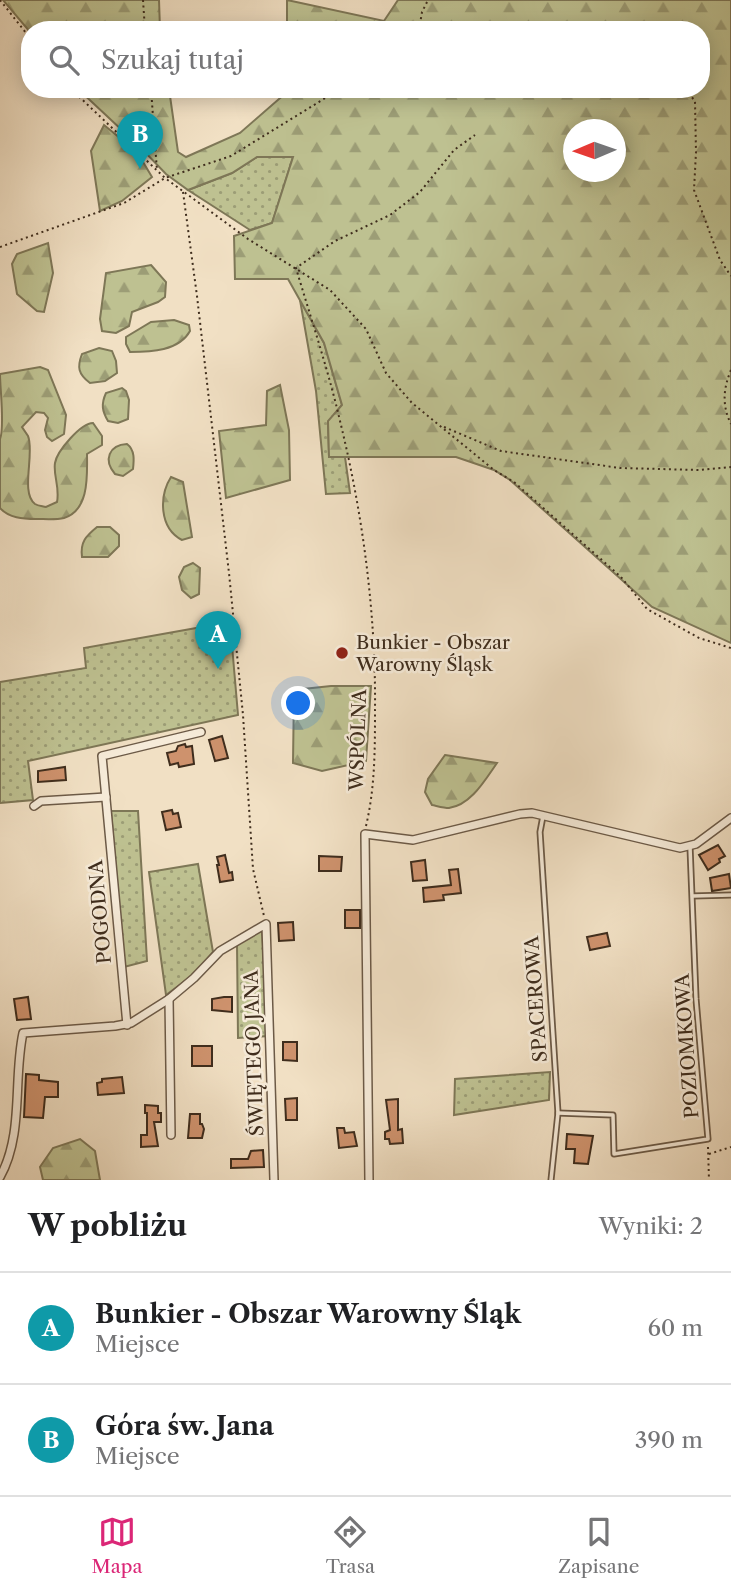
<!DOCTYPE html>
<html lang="pl">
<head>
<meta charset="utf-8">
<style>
	:root { --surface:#fff; --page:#f6f6f6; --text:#202124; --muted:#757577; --line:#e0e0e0; --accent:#db2777 }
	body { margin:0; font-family:"Libre Caslon Text",serif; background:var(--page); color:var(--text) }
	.compass { position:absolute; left:563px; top:119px; width:63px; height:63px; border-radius:50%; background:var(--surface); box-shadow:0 4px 18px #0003; rotate:268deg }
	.you { position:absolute; left:299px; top:704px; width:24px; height:24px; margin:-18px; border:5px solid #fff; border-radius:50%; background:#1a73e8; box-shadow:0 0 0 10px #1a73e833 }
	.badge { display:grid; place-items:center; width:46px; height:46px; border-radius:50%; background:var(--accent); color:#fff; font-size:23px; font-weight:700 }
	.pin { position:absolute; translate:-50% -58px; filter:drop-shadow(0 2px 4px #0008) }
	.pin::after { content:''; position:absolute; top:37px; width:24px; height:21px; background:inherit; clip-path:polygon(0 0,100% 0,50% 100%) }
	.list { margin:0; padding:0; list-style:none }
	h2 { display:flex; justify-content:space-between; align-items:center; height:91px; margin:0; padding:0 28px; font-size:30px }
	h2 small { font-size:23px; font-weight:400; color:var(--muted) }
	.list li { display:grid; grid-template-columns:46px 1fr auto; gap:21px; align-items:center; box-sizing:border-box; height:112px; padding:0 28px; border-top:2px solid var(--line) }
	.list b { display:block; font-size:26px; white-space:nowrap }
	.list p { margin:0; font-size:23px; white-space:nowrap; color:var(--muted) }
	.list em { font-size:23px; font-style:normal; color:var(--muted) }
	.icon { flex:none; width:38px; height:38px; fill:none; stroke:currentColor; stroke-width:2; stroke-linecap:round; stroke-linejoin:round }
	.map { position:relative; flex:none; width:731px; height:1180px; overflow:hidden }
	.search { position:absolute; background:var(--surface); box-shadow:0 4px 18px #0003; left:21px; right:21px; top:21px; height:77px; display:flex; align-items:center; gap:18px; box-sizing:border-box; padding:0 24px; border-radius:28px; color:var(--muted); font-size:26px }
	.sheet { height:315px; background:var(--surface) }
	nav { display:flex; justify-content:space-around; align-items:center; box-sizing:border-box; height:98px; border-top:2px solid var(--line); background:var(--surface); font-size:19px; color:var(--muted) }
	nav a { display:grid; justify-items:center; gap:4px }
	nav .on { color:var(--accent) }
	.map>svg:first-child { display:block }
</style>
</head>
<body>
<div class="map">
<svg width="731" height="1180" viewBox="0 0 731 1180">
	<defs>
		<pattern id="grass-dots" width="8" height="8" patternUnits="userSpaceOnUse" patternTransform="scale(1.75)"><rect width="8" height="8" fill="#bec191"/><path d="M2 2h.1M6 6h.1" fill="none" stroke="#9c9d76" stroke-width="1.8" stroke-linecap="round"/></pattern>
		<pattern id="forest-firs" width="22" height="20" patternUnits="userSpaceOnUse" patternTransform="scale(1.75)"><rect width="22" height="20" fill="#bec191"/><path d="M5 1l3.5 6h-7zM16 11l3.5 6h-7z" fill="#9c9d76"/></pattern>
	</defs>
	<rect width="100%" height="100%" fill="#f1e0c4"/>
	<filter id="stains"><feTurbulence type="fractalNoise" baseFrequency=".00286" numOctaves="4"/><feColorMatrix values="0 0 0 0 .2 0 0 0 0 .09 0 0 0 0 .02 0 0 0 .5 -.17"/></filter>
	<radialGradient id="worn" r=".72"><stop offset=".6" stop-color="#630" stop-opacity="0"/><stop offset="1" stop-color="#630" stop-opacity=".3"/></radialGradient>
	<g fill="url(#grass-dots)" stroke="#7e7757" stroke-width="2">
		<path d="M257,157H293L272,223L250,230L188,190L232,173Z"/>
		<path d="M300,300L324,343L342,405L328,422L329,456L345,457L350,493L326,494L316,391Z"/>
		<path d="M230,622L238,715L28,761L33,800L0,803V682L86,668L84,648Z"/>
		<path d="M111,811H138L147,961L124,967Z"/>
		<path d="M198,864L213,952L193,975L166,995L149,872Z"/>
		<path d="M262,930L268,1036L238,1038L237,944Z"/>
		<path d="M550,1072L549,1100L454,1115L455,1079Z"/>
	</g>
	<g fill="url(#forest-firs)" stroke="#7e7757" stroke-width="2" fill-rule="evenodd">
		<path d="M3,0H159L160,30H30V32Z"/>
		<path d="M287,0L384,21L398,0H731V643L652,607L510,480L494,470L456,457H329L328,421L342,405L324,343L288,279H235L234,236L272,223L293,157H257L232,173L188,190L166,174L140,147L78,89H169L178,152L186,157L240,133L287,92V89H701V30H287ZM574,130H616V172H574Z"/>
		<path d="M104,125L137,152L152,177L122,201L100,211L91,151Z"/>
		<path d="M48,243L53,273L44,312L37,311L17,294L12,264L17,254Z"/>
		<path d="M151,265L166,282L165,297L158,302L132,312L129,326L116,333L102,331L100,319L106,273Z"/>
		<path d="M174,320L189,325L190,331C179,351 151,352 130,352L126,344V337L151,322Z"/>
		<path d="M99,348L112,351L116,361L117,373L105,381L90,383C78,374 77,367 82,354Z"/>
		<path d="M40,367L48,370L66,415L64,434L52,441L47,437L45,430L48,418L44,413L36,412L22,427C24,430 26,433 28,436C35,453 20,493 35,504C38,506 42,506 46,507L57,502C60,487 53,475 55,463C57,451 81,423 93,423L102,436V445L87,454C87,474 90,510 64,518C56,520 45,519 36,519C23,519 9,518 0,508V439C5,428 0,389 0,374Z"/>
		<path d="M280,385L289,430L290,480L226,498L219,431L266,425L267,391Z"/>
		<path d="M122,388L126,391L129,400L128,419L118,423L108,421C102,411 101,404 106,393Z"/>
		<path d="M127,444C135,450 134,460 133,469L123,476L115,474C103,460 109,445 127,444Z"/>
		<path d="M171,477L183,482L192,537L182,540C159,528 159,496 171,477Z"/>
		<path d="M97,527H110L119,535V546L108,557H82C80,542 86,536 97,527Z"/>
		<path d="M193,563L200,568L199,594L191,598L182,590L179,577L184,567Z"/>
		<path d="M331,686H371L366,761L322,771L293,763L294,690Z"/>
		<path d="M445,755L497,763C485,780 471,805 449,808C444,808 437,806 432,805L425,792L428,779Z"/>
		<path d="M80,1139L95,1151L100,1180H43L40,1167L53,1148Z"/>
	</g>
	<g fill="#ce926d" stroke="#3f2d1d" stroke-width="2">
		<path d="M222,736L228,758L215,761L209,740Z"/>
		<path d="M185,744L186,747L192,746L194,764L179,767L178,763L170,765L167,753L176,751L178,746Z"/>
		<path d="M65,767L66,780L38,782V771Z"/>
		<path d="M172,810L173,814L178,813L181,827L166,830L162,812Z"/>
		<path d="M718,845L725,856L719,859L720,862L708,870L699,855Z"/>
		<path d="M225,855L229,873L232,872L233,880L220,882L217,865H219L217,857Z"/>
		<path d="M319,856L342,857L341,871H319Z"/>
		<path d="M425,860L427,880L413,881L411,862Z"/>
		<path d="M458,869L461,893L443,895L444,900L424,902L423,888L451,885L449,870Z"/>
		<path d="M729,874L731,888L712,891L710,878Z"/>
		<rect x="345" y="910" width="15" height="18"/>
		<path d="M293,922L294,940L279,941L278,923Z"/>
		<path d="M607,933L610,946L590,950L587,937Z"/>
		<path d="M28,997L31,1019L17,1020L14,999Z"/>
		<path d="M224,997H232V1012L212,1010V999Z"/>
		<path d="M283,1042H297V1061L283,1060Z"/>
		<rect x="192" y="1046" width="20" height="20"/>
		<path d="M26,1074L39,1075V1080L58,1082V1097H45L43,1118L24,1117Z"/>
		<path d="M122,1077L124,1093L98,1095L97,1083L102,1082V1079Z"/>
		<path d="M297,1098V1120H286L285,1099Z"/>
		<path d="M398,1099V1130L402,1129L403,1143L390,1144L389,1139H385V1132L390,1130L386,1100Z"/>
		<path d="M145,1105L158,1106V1113H161V1122H154L158,1146L141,1147V1135H147V1113H145Z"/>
		<path d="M190,1114H200V1124H202L204,1129L202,1138H188Z"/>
		<path d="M337,1128H344L345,1133L354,1132L357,1146L339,1148Z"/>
		<path d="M567,1134L593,1136L588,1164L574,1163L575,1149H566Z"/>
		<path d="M263,1150L264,1167L231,1168V1159H248L251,1151Z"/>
	</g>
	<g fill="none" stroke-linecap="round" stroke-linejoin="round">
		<g stroke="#6c5a47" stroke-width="7">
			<g id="lane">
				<path d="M543,816L540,832L558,1113L551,1180"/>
				<path d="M693,896L731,895"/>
				<path d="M558,1113L613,1115L614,1154L708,1139L696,999L690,847"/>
			</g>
		</g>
		<g stroke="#6c5a47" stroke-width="10">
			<g id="street">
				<path d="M34,806L41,801L106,797"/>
				<path d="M169,999L171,1135"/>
				<path d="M127,1025L102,756L201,732"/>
				<path d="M0,1177C24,1134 13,1079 23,1033L115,1026L131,1023L169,999L194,978L220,951L266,924L274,1180"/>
				<path d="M369,1180L365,834L413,840L520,814L532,813L680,848L696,844L731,818"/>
			</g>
		</g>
		<g stroke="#3f2d1d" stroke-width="2" stroke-dasharray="2 3.5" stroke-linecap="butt">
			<path d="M0,0L30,38"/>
			<path d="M143,0L145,30"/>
			<path d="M419,30L422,12L428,0"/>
			<path d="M467,30C508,25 552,20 592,30"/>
			<path d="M71,89L165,178L248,239L330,290L366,329L386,373L412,403L494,470L514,482L621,577L647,609L699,638L731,648"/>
			<path d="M151,89L157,171"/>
			<path d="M685,89L695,101L696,152L694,190L720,260L731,276"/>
			<path d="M183,192L197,296L229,573L243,715L253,869L264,916"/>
			<path d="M0,247L124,203L165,178L231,156L340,89"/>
			<path d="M731,370C723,389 722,406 731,424"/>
			<path d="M444,427L501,451L620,468L699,470L731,467"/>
			<path d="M366,826C375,788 375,749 375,710C376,614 363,515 340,421C328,369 311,319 296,268L335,241L390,215L420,192L454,150L475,135"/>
			<path d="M708,1147L709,1180"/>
			<path d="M709,1154L731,1147"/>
		</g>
		<use href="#lane" stroke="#f6ebd9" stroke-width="3.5"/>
		<use href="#street" stroke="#f6ebd9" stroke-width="7"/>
	</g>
	<circle fill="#8f2418" stroke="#f6ebd9" stroke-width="2.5" cx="342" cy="653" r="7"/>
	<g text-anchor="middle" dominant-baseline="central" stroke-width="5" stroke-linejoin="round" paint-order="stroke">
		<g font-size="19" fill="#3f2d1d" stroke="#f6ebd9" text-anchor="start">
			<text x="356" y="642">Bunkier - Obszar<tspan x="356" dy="22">Warowny Śląsk</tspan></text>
		</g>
		<g font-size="19" fill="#3f2d1d" stroke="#f6ebd9">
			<text transform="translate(358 740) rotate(-88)">WSPÓLNA</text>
			<text transform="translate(100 912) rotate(-95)">POGODNA</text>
			<text transform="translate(536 999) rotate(-94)">SPACEROWA</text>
			<text transform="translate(687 1046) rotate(-94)">POZIOMKOWA</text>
			<text transform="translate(254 1053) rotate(-92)">ŚWIĘTEGO JANA</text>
		</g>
	</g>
	<rect width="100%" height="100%" filter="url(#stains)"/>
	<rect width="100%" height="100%" fill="url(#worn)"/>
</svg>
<svg class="compass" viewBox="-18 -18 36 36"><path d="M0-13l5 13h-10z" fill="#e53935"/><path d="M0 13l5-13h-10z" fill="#757577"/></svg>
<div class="you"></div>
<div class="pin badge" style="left:218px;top:669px;background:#0f9aa8">A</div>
<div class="pin badge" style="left:140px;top:169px;background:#0f9aa8">B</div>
<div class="search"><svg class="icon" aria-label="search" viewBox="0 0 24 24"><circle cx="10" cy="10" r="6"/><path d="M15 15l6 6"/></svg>Szukaj tutaj</div>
</div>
<section class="sheet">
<h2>W pobliżu<small>Wyniki: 2</small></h2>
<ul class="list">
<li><span class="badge" style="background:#0f9aa8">A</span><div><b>Bunkier - Obszar Warowny Śląk</b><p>Miejsce</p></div><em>60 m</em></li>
<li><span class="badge" style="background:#0f9aa8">B</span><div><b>Góra św. Jana</b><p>Miejsce</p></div><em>390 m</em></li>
</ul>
</section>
<nav>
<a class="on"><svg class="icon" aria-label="map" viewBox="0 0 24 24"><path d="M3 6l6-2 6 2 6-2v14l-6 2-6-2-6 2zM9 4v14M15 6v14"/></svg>Mapa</a>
<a><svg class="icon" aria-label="directions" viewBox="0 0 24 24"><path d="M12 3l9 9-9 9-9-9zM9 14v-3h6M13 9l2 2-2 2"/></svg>Trasa</a>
<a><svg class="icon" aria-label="saved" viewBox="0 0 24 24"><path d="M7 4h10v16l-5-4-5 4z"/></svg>Zapisane</a>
</nav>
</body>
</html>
